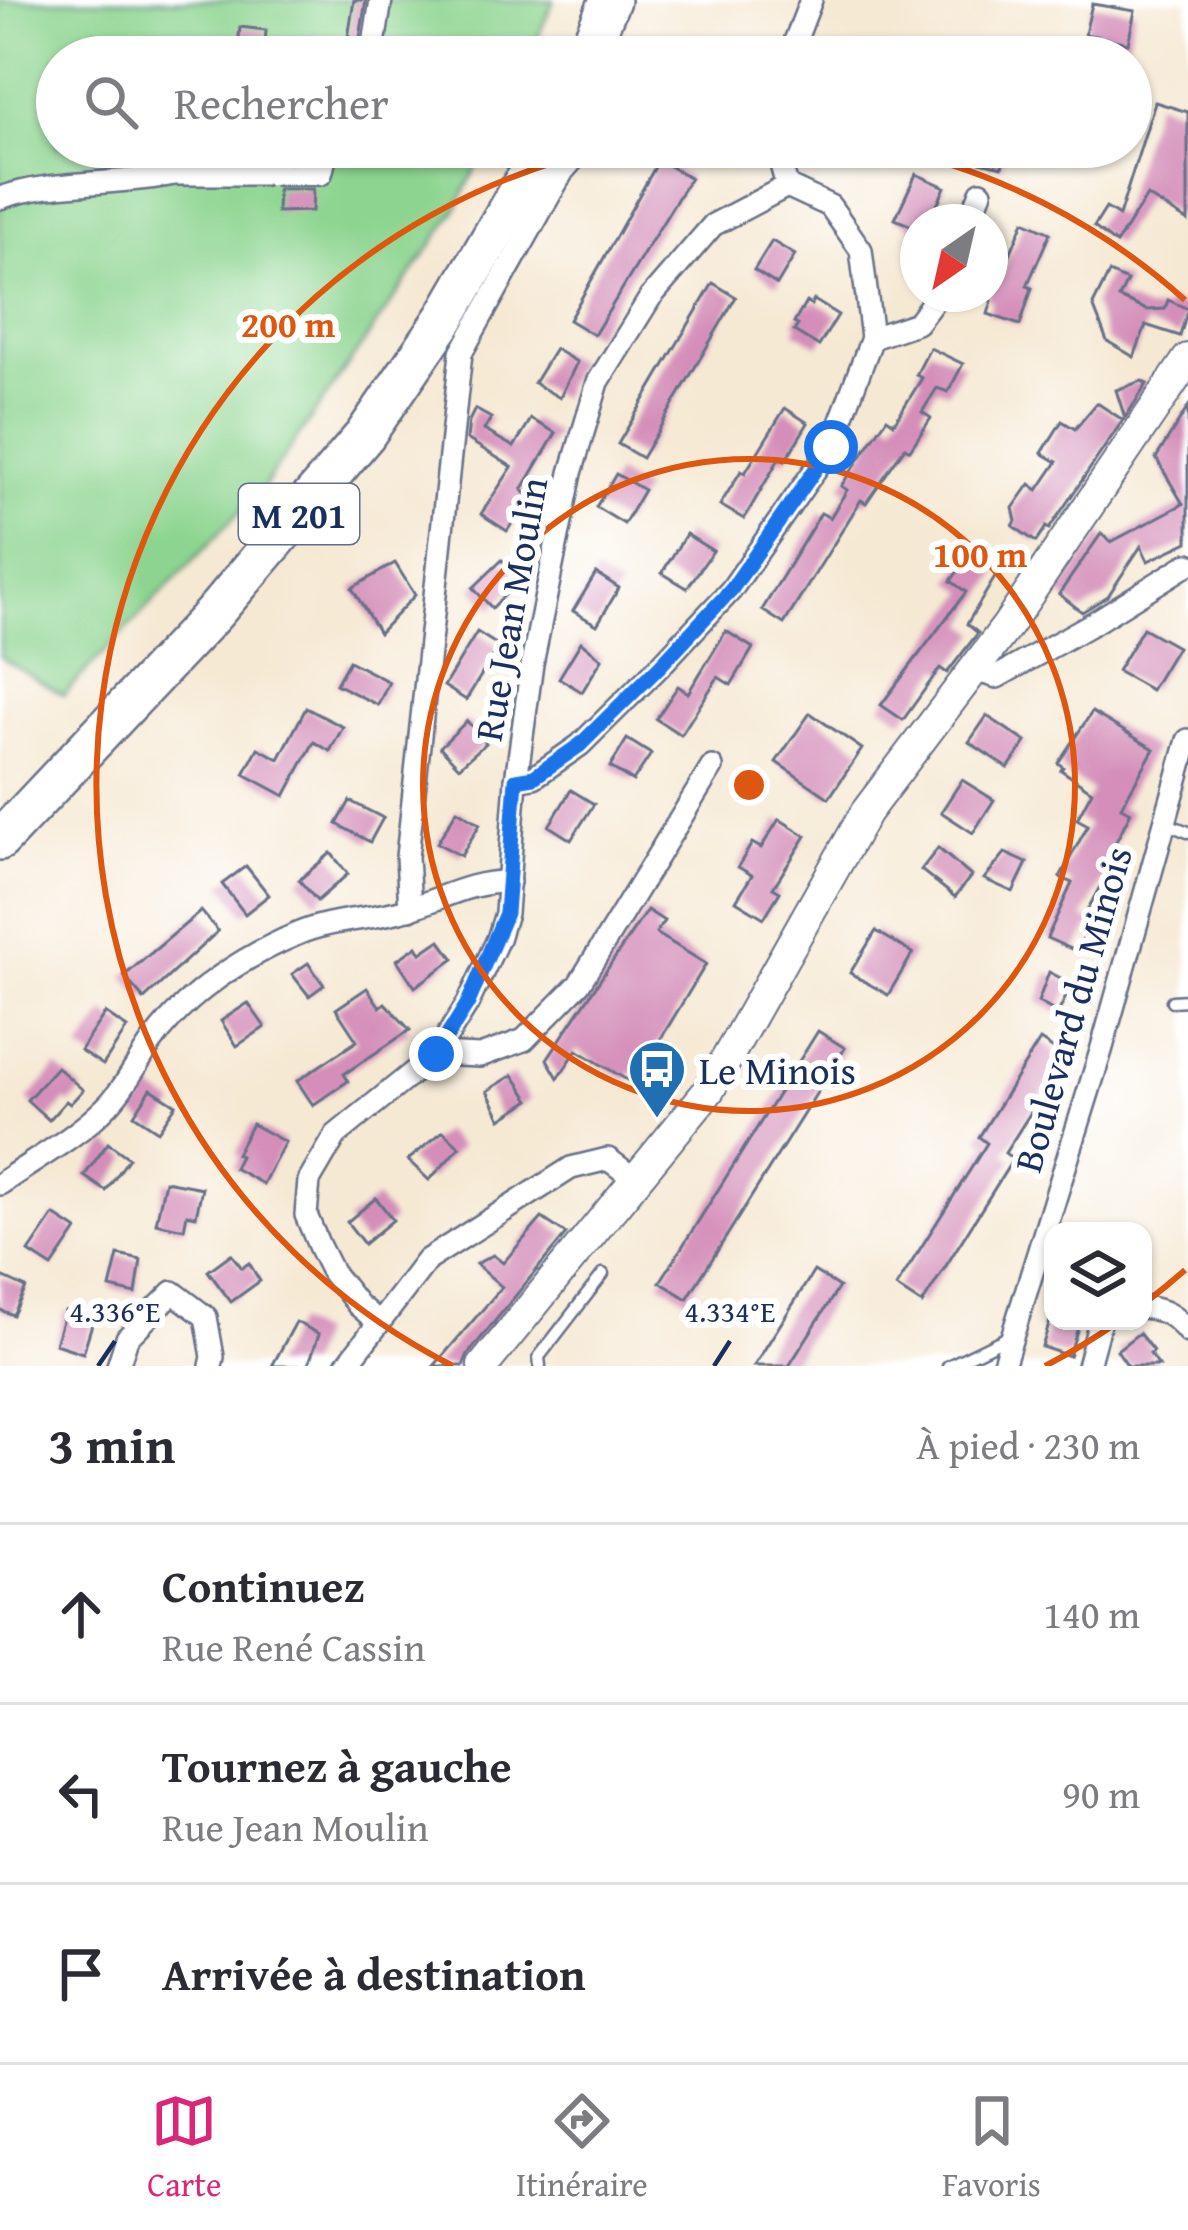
<!DOCTYPE html>
<html lang="fr">
<head>
<meta charset="utf-8">
<style>
	:root { --surface:#fff; --page:#f7f7f7; --text:#2b2b33; --muted:#7c7c81; --line:#e1e1e2; --accent:#db2777 }
	body { margin:0; font-family:"Gentium Book Plus",serif; background:var(--page); color:var(--text) }
	.controls { position:absolute; right:36px; bottom:36px; display:grid; overflow:hidden; border-radius:24px; box-shadow:0 3px 9px #0004 }
	.controls button { width:108px; height:108px; display:grid; place-items:center; padding:0; border:0; border-bottom:3px solid var(--line); background:var(--surface); color:var(--text); font:60px sans-serif }
	.compass { position:absolute; left:900px; top:204px; width:108px; height:108px; border-radius:50%; background:var(--surface); box-shadow:0 3px 9px #0004; rotate:214deg }
	.stop { position:absolute; width:36px; height:36px; margin:-27px; border:9px solid #1a73e8; border-radius:50%; background:#fff }
	.stop.end { background:#1a73e8; border-color:#fff; box-shadow:0 3px 12px #0008 }
	.list { margin:0; padding:0; list-style:none }
	h2 { display:flex; justify-content:space-between; align-items:center; height:156px; margin:0; padding:0 48px; font-size:51px }
	h2 small { font-size:39px; font-weight:400; color:var(--muted) }
	.list li { display:grid; grid-template-columns:78px 1fr auto; gap:36px; align-items:center; box-sizing:border-box; height:180px; padding:0 48px; border-top:3px solid var(--line) }
	.list b { display:block; font-size:45px; white-space:nowrap }
	.list p { margin:0; font-size:39px; white-space:nowrap; color:var(--muted) }
	.list em { font-size:39px; font-style:normal; color:var(--muted) }
	.icon { flex:none; width:66px; height:66px; fill:none; stroke:currentColor; stroke-width:2; stroke-linecap:round; stroke-linejoin:round }
	.map { position:relative; flex:none; width:1188px; height:1366px; overflow:hidden }
	.search { position:absolute; background:var(--surface); box-shadow:0 3px 9px #0004; left:36px; right:36px; top:36px; height:132px; display:flex; align-items:center; gap:30px; box-sizing:border-box; padding:0 42px; border-radius:66px; color:var(--muted); font-size:45px }
	.sheet { height:696px; background:var(--surface) }
	nav { display:flex; justify-content:space-around; align-items:center; box-sizing:border-box; height:168px; border-top:3px solid var(--line); background:var(--surface); font-size:33px; color:var(--muted) }
	nav a { display:grid; justify-items:center; gap:6px }
	nav .on { color:var(--accent) }
	.map>svg:first-child { display:block }
</style>
</head>
<body>
<div class="map">
<svg width="1188" height="1366" viewBox="0 0 1188 1366">
	<rect width="100%" height="100%" fill="#fff"/>
	<filter id="ink" filterUnits="userSpaceOnUse"><feTurbulence type="fractalNoise" baseFrequency=".00833" numOctaves="2"/><feDisplacementMap in="SourceGraphic" scale="24" xChannelSelector="R" yChannelSelector="G"/><feConvolveMatrix kernelMatrix="1 2 1 2 8 2 1 2 1" color-interpolation-filters="sRGB"/></filter>
	<filter id="wash" filterUnits="userSpaceOnUse"><feTurbulence type="fractalNoise" baseFrequency=".004" numOctaves="4" result="noise"/><feDisplacementMap in="SourceGraphic" scale="48" xChannelSelector="R" yChannelSelector="G"/><feGaussianBlur stdDeviation="2.7" result="paint"/><feColorMatrix in="noise" values="0 0 0 0 0 0 0 0 0 0 0 0 0 0 0 0 0 1.4 0 .05"/><feComposite in="paint" operator="in"/></filter>
	<g filter="url(#wash)">
		<rect width="100%" height="100%" fill="#f6e9d4"/>
		<path fill="#8cd48f" stroke="#548276" stroke-width="3" d="M0,0H554L529,57H57V147H486L456,210L261,490L63,695L0,657Z"/>
		<g id="blocks">
			<g fill="#d48eb9">
				<path d="M354,0H366L357,57H345Z"/>
				<path d="M1092,4L1135,11L1128,43L1085,34Z"/>
				<path d="M240,27L266,30L264,57H237Z"/>
				<path d="M1155,102L1188,112V221L1147,196L1116,244L1094,227L1106,208L1119,216Z"/>
				<path d="M192,147H313L309,159H191Z"/>
				<path d="M946,147H1007L1002,167L945,154Z"/>
				<path d="M659,160L690,178L594,335L569,320Z"/>
				<path d="M916,174L945,187L929,222H918V229L895,219Z"/>
				<path d="M278,189H313L312,211L277,212Z"/>
				<path d="M1024,221L1050,233L1027,286L1032,288L1020,325L988,314L992,301L987,299L995,276L1000,278Z"/>
				<path d="M772,241L795,255L777,285L754,270Z"/>
				<path d="M1109,273L1127,281L1119,298L1147,310L1165,309L1168,300L1188,309L1180,336L1146,325L1134,357L1107,341L1093,305Z"/>
				<path d="M713,283L736,297L642,458L618,444Z"/>
				<path d="M814,300L838,315L819,346L794,331L798,325L794,323L806,302L811,305Z"/>
				<path d="M930,348L963,364L948,392L937,388L922,412L931,418L910,450L905,447L866,503L861,500L784,624L762,610L821,513L830,518L847,490L841,486L887,418L894,423L922,378L916,375Z"/>
				<path d="M555,349L577,362L560,398L534,383Z"/>
				<path d="M1142,381L1147,384L1125,418L1116,390Z"/>
				<path d="M1097,403L1123,420L1049,529L1046,527L1036,542L1013,526L1016,521L1013,508L1030,484L1038,490L1057,462L1042,453L1062,421L1075,429Z"/>
				<path d="M1188,407V542L1148,561L1141,546L1108,596L1082,612L1059,594L1101,534L1111,542L1183,504L1156,458Z"/>
				<path d="M785,408L808,423L785,461L780,457L744,519L720,505L741,471L745,473Z"/>
				<path d="M475,409L491,418L484,430L514,447L531,419L556,433L522,490L530,497L507,531L481,514L512,467L467,439L469,421Z"/>
				<path d="M616,474L644,490L624,524L596,507Z"/>
				<path d="M686,534L713,551L687,588L662,573Z"/>
				<path d="M970,554L997,574L967,624L978,633L947,673L940,668L903,720L881,705L966,592L951,581Z"/>
				<path d="M502,560L521,579L492,608L473,588Z"/>
				<path d="M395,563L415,595L379,633L352,588Z"/>
				<path d="M596,573L619,588L597,625L573,611Z"/>
				<path d="M1143,628L1177,647L1151,690L1117,671Z"/>
				<path d="M726,631L753,648L731,685L718,677L681,735L656,719L678,686L688,693Z"/>
				<path d="M477,632L499,646L466,700L444,686Z"/>
				<path d="M581,642L602,659L582,692L559,678Z"/>
				<path d="M349,661L389,682L378,705L336,684Z"/>
				<path d="M306,708L343,727L330,751L314,742L285,796L244,774L258,748L279,759Z"/>
				<path d="M1092,712L1154,749L1121,807L1131,812L1104,865L1110,868L1083,918L1092,922L1076,951L1047,938L1072,883L1060,877L1088,825L1077,819L1092,791L1061,770L1063,767L1058,763Z"/>
				<path d="M810,713L862,749L829,798L776,762Z"/>
				<path d="M987,716L1026,742L1008,768L969,742Z"/>
				<path d="M467,721L486,743L459,767L440,747Z"/>
				<path d="M627,739L651,754L633,781L610,767Z"/>
				<path d="M962,780L994,800L973,833L941,812Z"/>
				<path d="M571,790L594,804L571,840L549,826Z"/>
				<path d="M350,801L383,818L370,842L337,824Z"/>
				<path d="M457,810L480,824L461,856L437,843Z"/>
				<path d="M779,819L806,836L773,888L780,892L764,918L736,901L752,875L738,867L752,843L761,848Z"/>
				<path d="M938,848L971,876L955,897L921,870Z"/>
				<path d="M331,853L348,874L317,901L299,880Z"/>
				<path d="M1005,853L1027,863L1013,892L984,879Z"/>
				<path d="M246,866L269,895L245,914L222,884Z"/>
				<path d="M647,910L664,921L656,933L706,964L657,1045L663,1048L644,1079L632,1072L627,1080L577,1050L558,1078L547,1059Z"/>
				<path d="M201,911L218,931L144,999L124,976Z"/>
				<path d="M876,931L913,953L888,995L850,973Z"/>
				<path d="M440,940L454,959L415,987L397,960L417,946L421,953Z"/>
				<path d="M308,963L324,985L309,996L292,974Z"/>
				<path d="M1049,972L1072,984L1058,1013L1038,1002Z"/>
				<path d="M367,988L380,1007L385,1003L410,1030L344,1074L348,1081L313,1105L297,1081L357,1041L336,1009Z"/>
				<path d="M248,1003L265,1027L237,1046L221,1021Z"/>
				<path d="M105,1013L127,1028L103,1065L80,1050Z"/>
				<path d="M818,1031L845,1048L687,1299L660,1282Z"/>
				<path d="M1040,1040L1066,1057L1005,1153L1013,1159L922,1304L896,1287L987,1143L979,1137Z"/>
				<path d="M57,1067L83,1090L70,1104L66,1101L49,1120L27,1100Z"/>
				<path d="M513,1075L530,1100L501,1119L487,1091Z"/>
				<path d="M151,1089L176,1105L158,1131L134,1115Z"/>
				<path d="M252,1124L285,1142L263,1184L234,1168L240,1156L236,1154Z"/>
				<path d="M443,1131L460,1147L429,1180L408,1160Z"/>
				<path d="M108,1143L129,1158L106,1191L84,1176Z"/>
				<path d="M165,1181L202,1188L196,1216L187,1214L184,1229L156,1223Z"/>
				<path d="M376,1198L393,1220L364,1244L347,1222Z"/>
				<path d="M54,1215L77,1230L52,1267L29,1252Z"/>
				<path d="M542,1218L566,1234L468,1354L463,1366H434L502,1287L476,1264L493,1255L503,1263Z"/>
				<path d="M231,1254L242,1268L249,1263L260,1281L231,1302L208,1271Z"/>
				<path d="M118,1255L141,1260L136,1294L110,1288Z"/>
				<path d="M814,1271L839,1287L789,1366H754Z"/>
				<path d="M0,1276L26,1288L13,1315L0,1310Z"/>
				<path d="M65,1311L93,1321L83,1353L55,1344Z"/>
				<path d="M1050,1321L1079,1324L1069,1356L1042,1347Z"/>
				<path d="M296,1322L319,1334L310,1360L307,1366H272Z"/>
				<path d="M1139,1333L1153,1351L1150,1354L1159,1366H1128L1117,1350Z"/>
			</g>
		</g>
	</g>
	<g filter="url(#ink)">
		<use href="#blocks" fill-opacity="0" stroke="#687087" stroke-width="3"/>
		<g fill="none" stroke-linecap="round" stroke-linejoin="round">
			<g stroke="#687087" stroke-width="15">
				<g id="lane">
					<path d="M1165,823L1188,832"/>
					<path d="M1172,1001L1188,1000"/>
					<path d="M540,1366L539,1357L603,1274"/>
					<path d="M948,1366L1010,1336"/>
				</g>
			</g>
			<g stroke="#687087" stroke-width="26">
				<g id="street">
					<path d="M372,57L381,0"/>
					<path d="M789,57L811,0"/>
					<path d="M776,147L787,186"/>
					<path d="M174,174H321L328,147"/>
					<path d="M0,198C55,179 116,186 174,174L177,147"/>
					<path d="M969,222L981,192"/>
					<path d="M872,338L917,323L939,294"/>
					<path d="M974,670L997,677L1095,622L1188,564"/>
					<path d="M516,780L534,777L580,745L659,667L731,590L831,447L872,338L861,250L830,206L787,186"/>
					<path d="M410,909L407,857L461,353L563,171L584,147"/>
					<path d="M436,1054L480,1056L524,1040L579,984L712,767"/>
					<path d="M0,1184C34,1160 75,1138 104,1109C124,1090 136,1064 152,1042C187,993 243,957 297,934C331,919 369,920 404,910C440,900 470,881 509,882"/>
					<path d="M1143,1307C1165,1310 1174,1315 1188,1332"/>
					<path d="M378,1322L358,1305L332,1272L319,1246L306,1215L309,1181L336,1135L436,1054L468,1003L498,939L506,913L516,780L532,664L571,473L598,382L650,298L713,225L787,186"/>
					<path d="M118,1366L127,1338L173,1292L206,1317L213,1357L211,1366"/>
					<path d="M346,1366L427,1260L571,1168L608,1159L636,1180"/>
					<path d="M1003,1366L1101,1051L1188,740"/>
					<path d="M1088,1366L1100,1321"/>
				</g>
			</g>
			<g stroke="#687087" stroke-width="34">
				<path id="secondary" d="M483,1366L709,1090L866,812L1007,626L1188,359"/>
			</g>
			<g stroke="#687087" stroke-width="44">
				<g id="highway">
					<path d="M586,57L610,0"/>
					<path d="M0,840L213,614L365,435L445,318L544,147"/>
				</g>
			</g>
			<use href="#lane" stroke="#fff" stroke-width="10"/>
			<use href="#street" stroke="#fff" stroke-width="21"/>
			<use href="#secondary" stroke="#fff" stroke-width="30"/>
			<use href="#highway" stroke="#fff" stroke-width="39"/>
		</g>
	</g>
	<g fill="none" stroke-linecap="round" stroke-linejoin="round" filter="url(#ink)">
		<path stroke="#1a73e8" stroke-width="15" d="M436,1054L468,1003L506,913L516,780L534,777L580,745L659,667L731,590L831,447"/>
	</g>
	<path fill="none" stroke="#1b2f5e" stroke-width="4.5" d="M98,1366L115,1341M714,1366L730,1341"/>
	<g fill="none" stroke="#de5710" stroke-width="6">
		<circle cx="749" cy="785" r="326"/>
		<path d="M1185 1270A652 652 0 0 1 1146 1302M1118 1322A652 652 0 0 1 1045 1366M453 1366A652 652 0 0 1 613 147M885 147A652 652 0 0 1 1185 300"/>
	</g>
	<defs>
		<g id="bus-pin" transform="scale(3)"><path d="M0 17L-7.5 6A9.5 9.5 0 1 1 7.5 6Z" fill="#1f6fb2" stroke="#fff"/><path d="M-5-6H5V4H4V6H2V4H-2V6H-4V4H-5ZM-3.5-4V0h7V-4ZM-3.5 1.2v1.5H-2V1.2ZM2 1.2v1.5H3.5V1.2Z" fill="#fff"/></g>
	</defs>
	<g fill-rule="evenodd">
		<use href="#bus-pin" x="657" y="1069"/>
	</g>
	<g text-anchor="middle" dominant-baseline="central" stroke-width="12" stroke-linejoin="round" paint-order="stroke">
		<rect fill="#fff" stroke="#5f6d8e" stroke-width="3" x="239" y="484" width="120" height="60" rx="9"/>
		<g font-size="36" font-weight="bold" fill="#1b2f5e">
			<text x="299" y="514">M 201</text>
		</g>
		<g font-size="39" fill="#1b2f5e" stroke="#fff">
			<text transform="translate(510 609) rotate(-80)">Rue Jean Moulin</text>
			<text transform="translate(1072 1009) rotate(-74)">Boulevard du Minois</text>
		</g>
		<g font-size="39" fill="#1b2f5e" stroke="#fff" text-anchor="start">
			<text x="699" y="1069">Le Minois</text>
		</g>
	</g>
	<g font-size="30" text-anchor="middle" fill="#1b2f5e" stroke="#fff" stroke-width="12" stroke-linejoin="round" paint-order="stroke">
		<text x="115" y="1322">4.336°E</text>
		<text x="730" y="1322">4.334°E</text>
	</g>
	<circle cx="749" cy="785" r="18" fill="#de5710" stroke="#fff" stroke-width="6"/>
	<g font-size="36" text-anchor="middle" font-weight="bold" fill="#de5710" stroke="#fff" stroke-width="12" stroke-linejoin="round" paint-order="stroke">
		<text x="288" y="337">200 m</text>
		<text x="980" y="567">100 m</text>
	</g>
</svg>
<div class="controls">
<button><svg class="icon" aria-label="layers" viewBox="0 0 24 24"><path d="M12 4l9 5-9 5-9-5zM3 14l9 5 9-5"/></svg></button>
</div>
<svg class="compass" viewBox="-18 -18 36 36"><path d="M0-13l5 13h-10z" fill="#e53935"/><path d="M0 13l5-13h-10z" fill="#7c7c81"/></svg>
<div class="stop" style="left:831px;top:447px"></div>
<div class="stop end" style="left:436px;top:1054px"></div>
<div class="search"><svg class="icon" aria-label="search" viewBox="0 0 24 24"><circle cx="10" cy="10" r="6"/><path d="M15 15l6 6"/></svg>Rechercher</div>
</div>
<section class="sheet">
<h2>3 min<small>À pied · 230 m</small></h2>
<ul class="list">
<li><svg class="icon" aria-label="ahead" viewBox="0 0 24 24"><path d="M12 20V5M6 11l6-6 6 6"/></svg><div><b>Continuez</b><p>Rue René Cassin</p></div><em>140 m</em></li>
<li><svg class="icon" aria-label="left" viewBox="0 0 24 24"><path d="M17 20v-9H6M10 6l-5 5 5 5"/></svg><div><b>Tournez à gauche</b><p>Rue Jean Moulin</p></div><em>90 m</em></li>
<li><svg class="icon" aria-label="arrive" viewBox="0 0 24 24"><path d="M6 21V4h12l-3 4 3 4H6"/></svg><div><b>Arrivée à destination</b></div></li>
</ul>
</section>
<nav>
<a class="on"><svg class="icon" aria-label="map" viewBox="0 0 24 24"><path d="M3 6l6-2 6 2 6-2v14l-6 2-6-2-6 2zM9 4v14M15 6v14"/></svg>Carte</a>
<a><svg class="icon" aria-label="directions" viewBox="0 0 24 24"><path d="M12 3l9 9-9 9-9-9zM9 14v-3h6M13 9l2 2-2 2"/></svg>Itinéraire</a>
<a><svg class="icon" aria-label="saved" viewBox="0 0 24 24"><path d="M7 4h10v16l-5-4-5 4z"/></svg>Favoris</a>
</nav>
</body>
</html>
